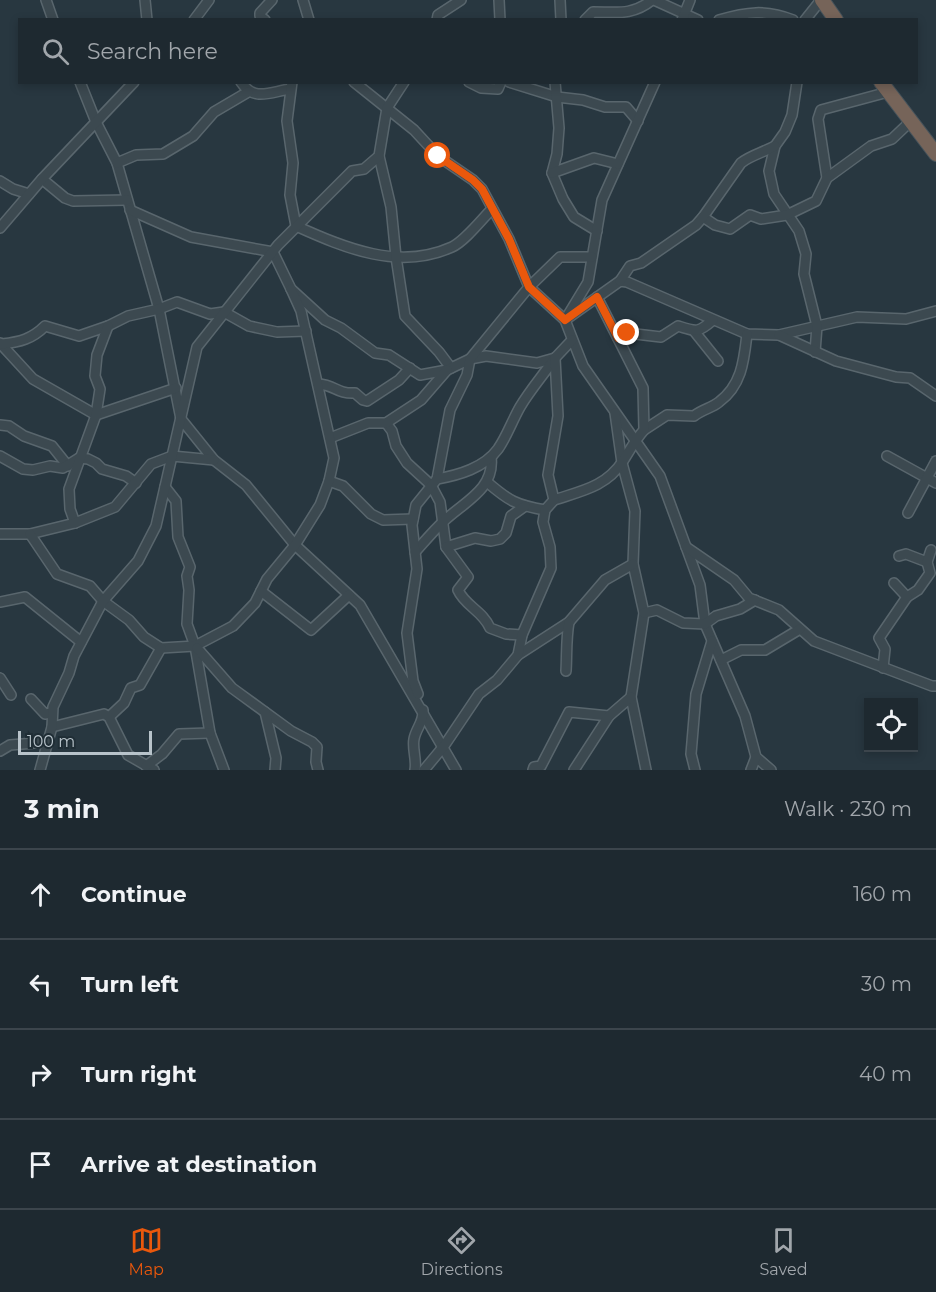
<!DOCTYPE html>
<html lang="en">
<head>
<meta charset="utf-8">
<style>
	:root { --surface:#1e2930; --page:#263138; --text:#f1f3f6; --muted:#a1a6ab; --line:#3c454c; --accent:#ea580c }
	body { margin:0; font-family:Montserrat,sans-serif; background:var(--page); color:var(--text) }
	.controls { position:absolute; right:18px; bottom:18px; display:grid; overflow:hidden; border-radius:0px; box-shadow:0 3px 9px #0003 }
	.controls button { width:54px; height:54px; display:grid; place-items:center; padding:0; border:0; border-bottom:2px solid var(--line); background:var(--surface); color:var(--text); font:30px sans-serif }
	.scale { position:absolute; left:18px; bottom:15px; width:134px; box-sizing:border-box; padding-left:6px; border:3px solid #b8c3ca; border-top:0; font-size:16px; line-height:21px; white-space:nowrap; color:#b8c3ca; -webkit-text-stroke:4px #202e36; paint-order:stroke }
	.stop { position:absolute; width:18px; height:18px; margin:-14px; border:4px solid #ea580c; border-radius:50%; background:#fff }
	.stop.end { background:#ea580c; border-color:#fff; box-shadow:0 2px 6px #0008 }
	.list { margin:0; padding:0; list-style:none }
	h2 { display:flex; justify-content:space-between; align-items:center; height:78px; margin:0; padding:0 24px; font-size:26px }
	h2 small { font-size:20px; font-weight:400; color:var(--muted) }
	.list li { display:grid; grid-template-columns:39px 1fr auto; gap:18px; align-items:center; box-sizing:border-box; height:90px; padding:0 24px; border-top:2px solid var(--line) }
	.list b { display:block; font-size:22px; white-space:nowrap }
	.list em { font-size:20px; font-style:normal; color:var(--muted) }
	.icon { flex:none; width:33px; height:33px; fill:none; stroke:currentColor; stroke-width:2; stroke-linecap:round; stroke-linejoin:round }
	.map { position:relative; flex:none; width:936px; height:770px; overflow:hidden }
	.search { position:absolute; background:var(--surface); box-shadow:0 3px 9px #0003; left:18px; right:18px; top:18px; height:66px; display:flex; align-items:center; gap:15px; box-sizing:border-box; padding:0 21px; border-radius:0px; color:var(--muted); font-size:22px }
	.sheet { height:438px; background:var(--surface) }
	nav { display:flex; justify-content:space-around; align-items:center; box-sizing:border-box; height:84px; border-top:2px solid var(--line); background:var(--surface); font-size:16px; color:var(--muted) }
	nav a { display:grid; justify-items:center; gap:3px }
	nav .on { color:var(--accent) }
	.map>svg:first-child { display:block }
</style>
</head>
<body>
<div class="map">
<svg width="936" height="770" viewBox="0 0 936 770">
	<rect width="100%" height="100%" fill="#283740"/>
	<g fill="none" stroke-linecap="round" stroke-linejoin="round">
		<g stroke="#59666d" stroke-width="12">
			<g id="minor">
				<path d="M46,0L53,20"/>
				<path d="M145,0L147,20"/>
				<path d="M303,0L309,20"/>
				<path d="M499,0L500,20"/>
				<path d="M560,0L561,20"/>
				<path d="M654,0L698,20"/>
				<path d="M194,20L209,0"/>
				<path d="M265,20L260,16V13L272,0"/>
				<path d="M437,20L438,15L461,0"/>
				<path d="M585,20L593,12C616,12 632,16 652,0"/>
				<path d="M682,20L690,0"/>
				<path d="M719,20C746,12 766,9 793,20"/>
				<path d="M805,20L821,0"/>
				<path d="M80,82L96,122L117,163L159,309L181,419L214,460L246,485L295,545L360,605L456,770"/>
				<path d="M241,82C254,102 270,92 290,89"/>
				<path d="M292,82L287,121L293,163L290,195L296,226C345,248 399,271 452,247C465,241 482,219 492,209"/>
				<path d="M354,82L414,130L438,156L473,180L482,189L509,239L529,287L565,320L620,281L627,282L747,334L779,335L857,317L906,319L936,311"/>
				<path d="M469,82L481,88L498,89L501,82"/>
				<path d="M509,82L557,97L583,100L605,107H626L638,121"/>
				<path d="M555,82L559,128L557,154L552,173L563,199L574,217L597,231"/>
				<path d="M655,82L602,200L588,282L565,320L583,366L660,476L700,585L705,624L745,716L756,757L771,770"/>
				<path d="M797,82L792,115L785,132L775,146L769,171L774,194L799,231L806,254L804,274L817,326L815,352"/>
				<path d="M379,156L391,207L396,257L405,316L439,352L451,368"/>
				<path d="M117,163L136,155L163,154L193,136L214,112L248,92"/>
				<path d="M552,173L594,158L618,164"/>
				<path d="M827,178L818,119L821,110L888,92"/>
				<path d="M42,179L65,198L73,201L127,200"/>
				<path d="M0,181L13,189L29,194"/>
				<path d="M130,210L191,237L273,252L291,289L325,320L341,328L375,353L389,355L420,375L447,370L470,359L486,356L537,363L555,358"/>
				<path d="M703,217L715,225L730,229L750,215L761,219L787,215L816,201L827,178L871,146L892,139L911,121"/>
				<path d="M0,228L42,179L134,82"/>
				<path d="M620,281L630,266L641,263L696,225L703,217L741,163C749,156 764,152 775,146"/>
				<path d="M694,331L718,361"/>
				<path d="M779,335L836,361L896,377L910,378L936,396"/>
				<path d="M618,338L627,333L661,337L678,326C697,332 698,333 713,320"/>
				<path d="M0,343L33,379L96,415L176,388"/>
				<path d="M2,344C20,342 32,339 45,326L79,336L108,326L128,316L159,309L177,302L210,314L224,312L249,326L277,332L306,331"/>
				<path d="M318,384C336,385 336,394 355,393L363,400L367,401L399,380L410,368"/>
				<path d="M615,413L622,463L635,511L633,564L644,613L631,697L646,770"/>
				<path d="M386,423L392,431L396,446L407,463L431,485L440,502L446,547L468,577L458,590C465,606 483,611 490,628L506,634L522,635"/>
				<path d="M0,425L9,426L24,436L52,446L68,466"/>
				<path d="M644,430L667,415L694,416C703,409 712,408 719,402C742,385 744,360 747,334"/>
				<path d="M330,438L368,423H386L421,400L447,370"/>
				<path d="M0,456L23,469L33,470L50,466L63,468L79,458L88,459L96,463L102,469L126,476L136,483"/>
				<path d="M887,456L936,483"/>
				<path d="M437,479L450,410L467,375L470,359L529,287L560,257H592"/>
				<path d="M329,481L343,486L371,514L383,520L413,519"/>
				<path d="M487,482C509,501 516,505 545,510"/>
				<path d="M165,487L176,501L178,537L190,567L187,576L189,590L187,624L195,646L210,733L224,770"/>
				<path d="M554,500C581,491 606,487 623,461C630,450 635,440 644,430L643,388L597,297"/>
				<path d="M908,513L936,461"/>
				<path d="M75,523L70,509L69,489L96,415L100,389L95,376L97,355L108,326"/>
				<path d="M0,534H30L75,523L115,507L151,464L172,456L214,460"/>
				<path d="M30,534L57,574L90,586L103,601L129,620L144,637L161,648L195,646L233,626L255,603L267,579L295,545L320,505L329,481L334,458L301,311L291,289"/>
				<path d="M446,547L475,538L491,541L500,539L506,533L511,516L525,506"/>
				<path d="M686,547L734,580L749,598L779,610L814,641L932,686H936"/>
				<path d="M415,552C425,541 434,530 444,521C464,502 495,489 491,457"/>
				<path d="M899,556L906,554L927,562"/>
				<path d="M261,591L311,630L349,595"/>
				<path d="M907,597L918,590L930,573L927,562L931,550"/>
				<path d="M0,602L25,597L81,642"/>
				<path d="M644,613L657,610L683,623L705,624L716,616L740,609L755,600"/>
				<path d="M197,648L232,688L291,731L312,742L317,747L316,762L318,770"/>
				<path d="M518,655L569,622L605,580L633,564"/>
				<path d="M721,660L741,650H765L800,629"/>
				<path d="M883,668L885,649L879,638L907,597L894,583"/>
				<path d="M566,671C567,654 566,639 569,622"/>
				<path d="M0,678L11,695"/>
				<path d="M418,694L413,681L407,633L417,569L412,525L416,505L437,479C459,475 484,468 498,449C507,436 512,421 520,407C530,390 544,374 555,358"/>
				<path d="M31,699L45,714L52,713"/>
				<path d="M265,712L276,758L275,770"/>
				<path d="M109,717L124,703L131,688L140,685L161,648"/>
				<path d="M52,727L104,714L109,717L128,755L154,770"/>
				<path d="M0,751L10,745L47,742"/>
				<path d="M146,766L162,754L179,734L210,733"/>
				<path d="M40,770L52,727L53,707L69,673L74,656L103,601L138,561L156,526L197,347L278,245L352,171L364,169L379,156L387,108L404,82"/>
				<path d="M415,770C417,760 412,749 414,739C416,728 424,722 423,710"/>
				<path d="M424,770L444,746L479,694L497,680L518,655L522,635L551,568L550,547L543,522L545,510L554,500L548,475L558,416L555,358L572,340"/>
				<path d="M533,770L534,767L541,766L569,712L609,716"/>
				<path d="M574,770L609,716L631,697"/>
				<path d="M695,770L691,754L696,694L712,641"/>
				<path d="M751,770L756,757"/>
			</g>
		</g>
		<g stroke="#46535b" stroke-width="16">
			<g id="highway">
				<path d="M822,0L836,20"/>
				<path d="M881,82L936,154"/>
			</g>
		</g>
		<use href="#minor" stroke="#3c4950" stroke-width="9"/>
		<use href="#highway" stroke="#766459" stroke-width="14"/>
	</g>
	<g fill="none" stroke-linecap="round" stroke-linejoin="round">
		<path stroke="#ea580c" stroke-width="8" d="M438,156L473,180L482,189L509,239L529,287L565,320L597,297L618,338L627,333"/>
	</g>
</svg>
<div class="controls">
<button><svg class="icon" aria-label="locate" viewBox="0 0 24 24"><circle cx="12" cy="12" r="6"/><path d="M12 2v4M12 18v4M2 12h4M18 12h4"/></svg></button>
</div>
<div class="scale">100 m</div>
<div class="stop" style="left:438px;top:156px"></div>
<div class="stop end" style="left:627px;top:333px"></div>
<div class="search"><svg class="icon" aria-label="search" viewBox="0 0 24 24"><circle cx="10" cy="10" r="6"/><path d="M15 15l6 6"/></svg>Search here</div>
</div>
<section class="sheet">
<h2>3 min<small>Walk · 230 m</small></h2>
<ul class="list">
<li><svg class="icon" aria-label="ahead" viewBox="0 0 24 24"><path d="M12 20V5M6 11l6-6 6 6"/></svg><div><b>Continue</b></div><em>160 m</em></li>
<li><svg class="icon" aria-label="left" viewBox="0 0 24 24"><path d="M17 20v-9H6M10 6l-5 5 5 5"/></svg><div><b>Turn left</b></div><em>30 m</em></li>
<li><svg class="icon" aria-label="right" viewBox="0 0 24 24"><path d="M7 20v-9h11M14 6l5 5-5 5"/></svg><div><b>Turn right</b></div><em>40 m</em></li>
<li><svg class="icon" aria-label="arrive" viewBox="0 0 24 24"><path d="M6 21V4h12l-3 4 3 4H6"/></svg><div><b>Arrive at destination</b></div></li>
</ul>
</section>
<nav>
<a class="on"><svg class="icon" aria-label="map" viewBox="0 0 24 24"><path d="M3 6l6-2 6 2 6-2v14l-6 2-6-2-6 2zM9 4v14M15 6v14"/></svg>Map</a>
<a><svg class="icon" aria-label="directions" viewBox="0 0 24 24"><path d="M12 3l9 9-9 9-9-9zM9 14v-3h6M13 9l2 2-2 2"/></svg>Directions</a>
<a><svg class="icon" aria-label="saved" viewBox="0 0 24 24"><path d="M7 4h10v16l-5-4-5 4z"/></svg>Saved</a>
</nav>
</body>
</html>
